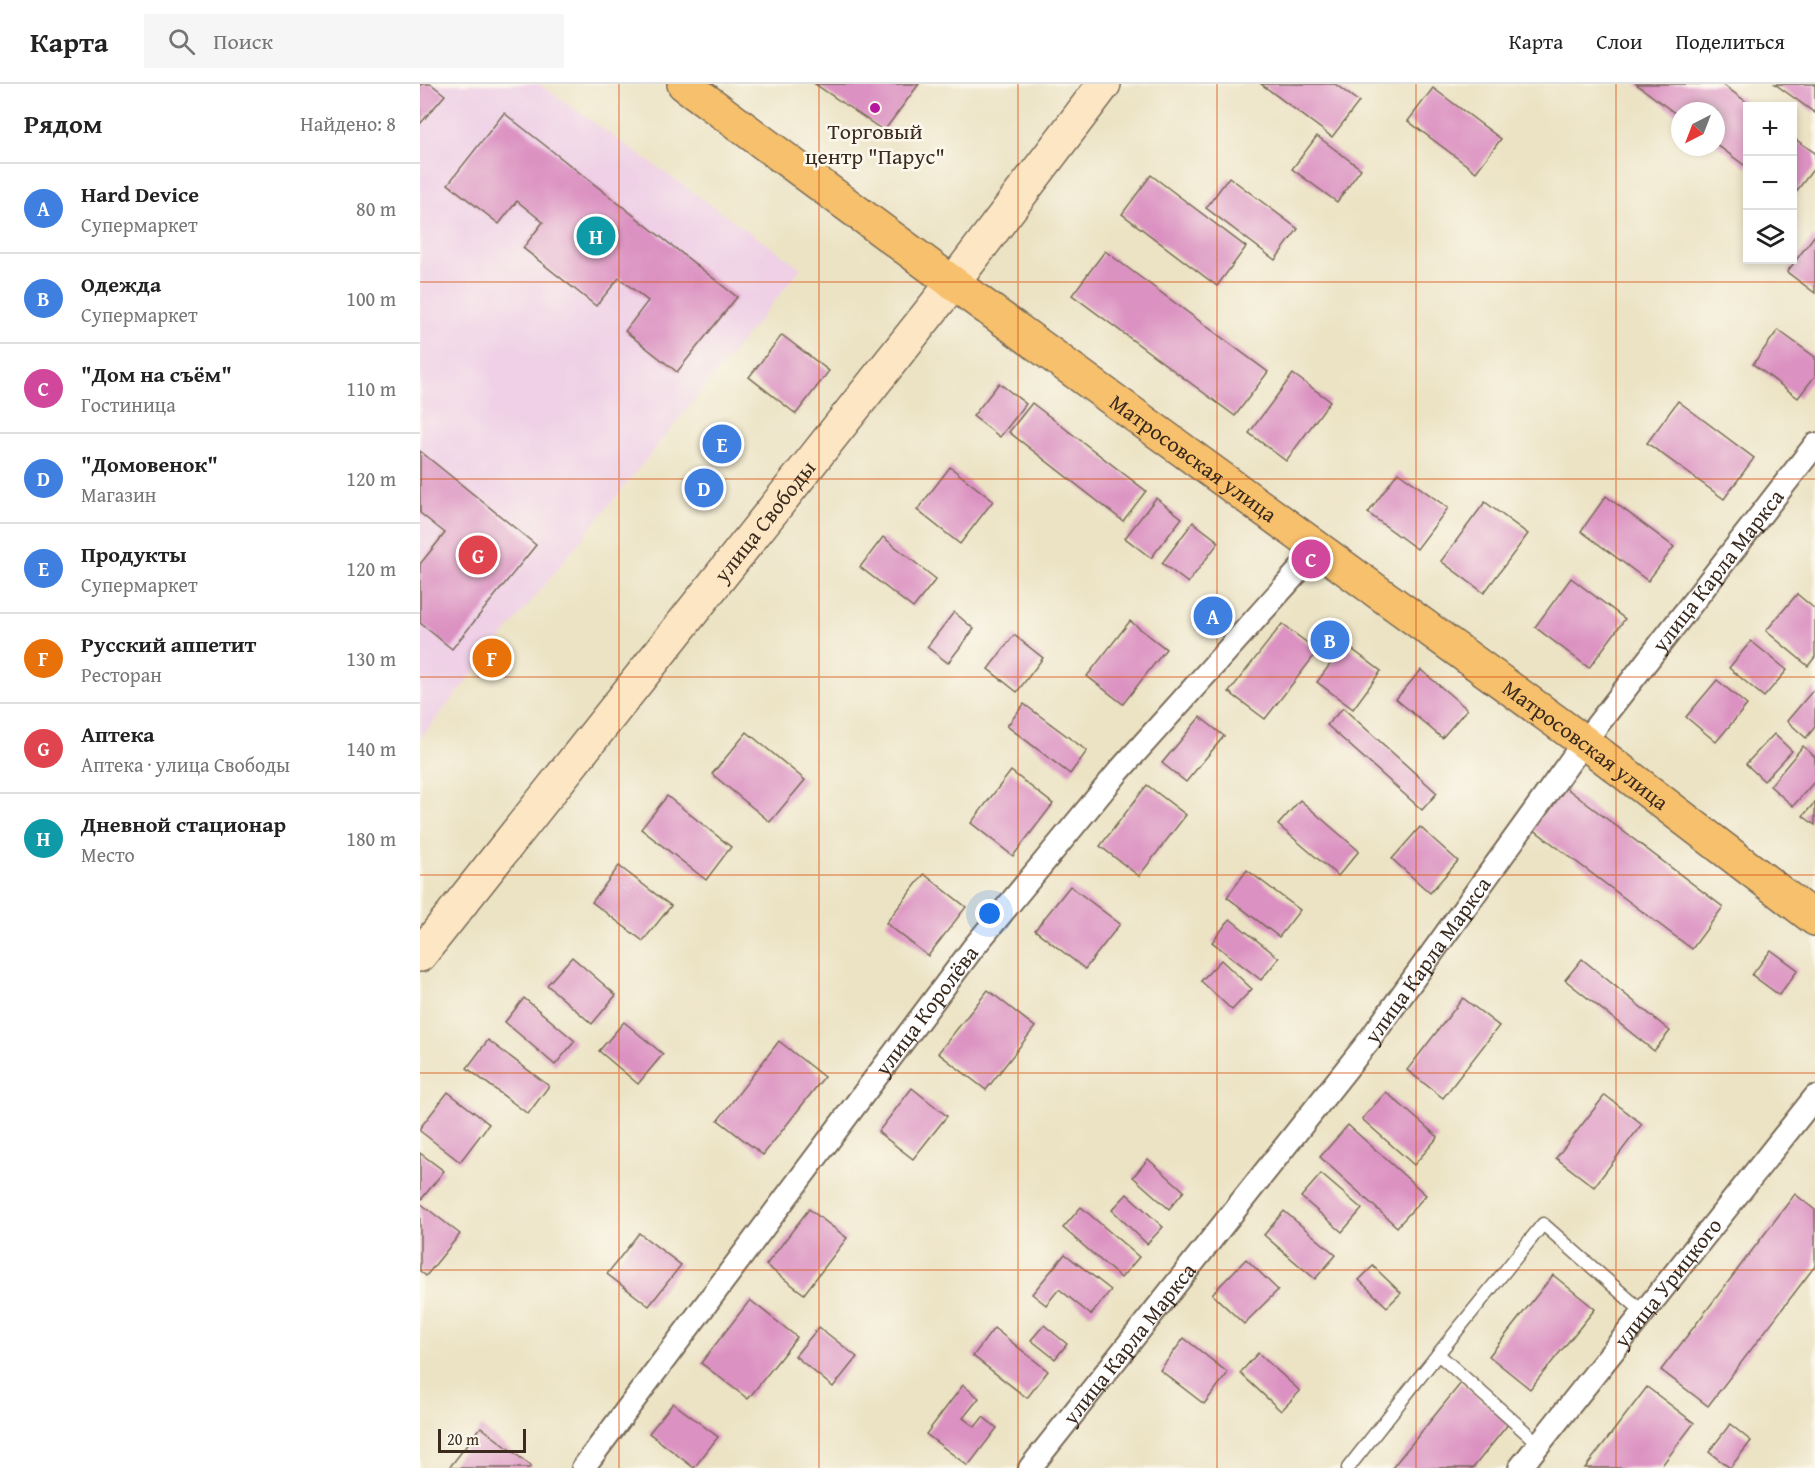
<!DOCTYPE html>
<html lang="ru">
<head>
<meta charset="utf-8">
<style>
	:root { --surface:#fff; --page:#f6f6f6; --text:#222; --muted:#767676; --line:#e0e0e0; --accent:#b45309 }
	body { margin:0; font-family:"Gentium Book Plus",serif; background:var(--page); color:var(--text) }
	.controls { position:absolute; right:18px; top:18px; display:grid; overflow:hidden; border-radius:0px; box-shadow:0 3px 9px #0003 }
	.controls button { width:54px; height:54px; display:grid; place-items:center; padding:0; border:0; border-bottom:2px solid var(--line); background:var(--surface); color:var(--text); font:30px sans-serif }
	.compass { position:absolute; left:1251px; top:18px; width:54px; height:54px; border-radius:50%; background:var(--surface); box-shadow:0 3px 9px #0003; rotate:222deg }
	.scale { position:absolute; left:18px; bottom:15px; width:88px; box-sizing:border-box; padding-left:6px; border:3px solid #3b2a1e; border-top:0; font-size:16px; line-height:21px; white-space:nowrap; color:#3b2a1e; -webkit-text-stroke:4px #fbf7ec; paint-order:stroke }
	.you { position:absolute; left:570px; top:830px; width:21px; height:21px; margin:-15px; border:4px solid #fff; border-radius:50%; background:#1a73e8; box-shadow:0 0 0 9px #1a73e833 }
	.badge { display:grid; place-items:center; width:39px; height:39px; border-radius:50%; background:var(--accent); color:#fff; font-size:20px; font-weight:700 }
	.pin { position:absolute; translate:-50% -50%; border:3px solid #fff; box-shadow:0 2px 6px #0006 }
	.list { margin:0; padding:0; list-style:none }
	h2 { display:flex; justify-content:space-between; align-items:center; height:78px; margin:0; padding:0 24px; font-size:26px }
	h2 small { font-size:20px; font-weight:400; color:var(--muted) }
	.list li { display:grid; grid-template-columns:39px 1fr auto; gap:18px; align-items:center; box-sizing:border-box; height:90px; padding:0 24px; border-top:2px solid var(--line) }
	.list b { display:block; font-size:22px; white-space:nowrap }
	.list p { margin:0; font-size:20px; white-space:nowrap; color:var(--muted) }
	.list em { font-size:20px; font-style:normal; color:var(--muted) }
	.icon { flex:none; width:33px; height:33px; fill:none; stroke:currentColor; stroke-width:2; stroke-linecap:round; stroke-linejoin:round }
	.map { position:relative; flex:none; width:1395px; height:1384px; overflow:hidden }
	header { display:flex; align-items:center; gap:36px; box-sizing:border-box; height:84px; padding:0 30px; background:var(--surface); border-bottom:2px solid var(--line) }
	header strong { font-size:28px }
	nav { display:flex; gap:33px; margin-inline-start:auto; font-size:21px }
	.search { width:420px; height:54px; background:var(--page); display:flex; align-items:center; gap:15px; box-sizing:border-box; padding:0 21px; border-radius:0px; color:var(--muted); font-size:22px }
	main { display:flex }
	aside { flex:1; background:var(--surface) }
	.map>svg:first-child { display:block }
</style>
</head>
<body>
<header>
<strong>Карта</strong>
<div class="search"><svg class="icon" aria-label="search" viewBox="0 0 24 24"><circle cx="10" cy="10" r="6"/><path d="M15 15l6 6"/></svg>Поиск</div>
<nav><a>Карта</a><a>Слои</a><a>Поделиться</a></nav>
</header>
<main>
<aside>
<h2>Рядом<small>Найдено: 8</small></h2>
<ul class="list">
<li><span class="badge" style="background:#3f7fe0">A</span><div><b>Hard Device</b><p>Супермаркет</p></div><em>80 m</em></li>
<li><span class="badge" style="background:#3f7fe0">B</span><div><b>Одежда</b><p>Супермаркет</p></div><em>100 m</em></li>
<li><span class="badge" style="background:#d1479c">C</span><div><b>&quot;Дом на съём&quot;</b><p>Гостиница</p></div><em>110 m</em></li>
<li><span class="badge" style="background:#3f7fe0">D</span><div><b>&quot;Домовенок&quot;</b><p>Магазин</p></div><em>120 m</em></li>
<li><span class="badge" style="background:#3f7fe0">E</span><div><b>Продукты</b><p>Супермаркет</p></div><em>120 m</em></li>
<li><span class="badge" style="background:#e8710a">F</span><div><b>Русский аппетит</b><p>Ресторан</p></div><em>130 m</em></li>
<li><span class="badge" style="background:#e0444e">G</span><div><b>Аптека</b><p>Аптека · улица Свободы</p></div><em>140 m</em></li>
<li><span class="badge" style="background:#0f9aa8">H</span><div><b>Дневной стационар</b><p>Место</p></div><em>180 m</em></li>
</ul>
</aside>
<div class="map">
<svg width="1395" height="1384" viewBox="0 0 1395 1384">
	<rect width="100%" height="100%" fill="#fbf7ec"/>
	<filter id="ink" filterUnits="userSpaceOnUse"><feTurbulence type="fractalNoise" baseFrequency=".0167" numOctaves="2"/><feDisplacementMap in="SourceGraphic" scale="12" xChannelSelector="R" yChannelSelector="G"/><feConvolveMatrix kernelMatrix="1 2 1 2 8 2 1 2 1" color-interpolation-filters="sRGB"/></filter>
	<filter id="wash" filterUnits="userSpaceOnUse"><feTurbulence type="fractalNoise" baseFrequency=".008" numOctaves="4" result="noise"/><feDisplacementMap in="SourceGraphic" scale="24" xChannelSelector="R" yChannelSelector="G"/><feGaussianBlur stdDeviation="1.35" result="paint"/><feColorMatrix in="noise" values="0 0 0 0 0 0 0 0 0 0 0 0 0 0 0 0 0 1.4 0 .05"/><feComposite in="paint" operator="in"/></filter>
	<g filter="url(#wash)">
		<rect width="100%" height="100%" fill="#ece3c4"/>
		<path fill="#efd0e6" d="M0,0H119L381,184L0,655Z"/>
		<g id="blocks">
			<g fill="#db91c1">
				<path d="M0,0H11L25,11L0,40Z"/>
				<path d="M395,0H499L464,47Z"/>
				<path d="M841,0H915L939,18L912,53Z"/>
				<path d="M1216,0H1302L1332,22H1328V84L1296,60V27H1260V33Z"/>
				<path d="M1355,0H1395V29Z"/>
				<path d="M1013,4L1081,55L1056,88L988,37Z"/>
				<path d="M84,29L317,213L257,288L205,247L228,217L199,194L176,222L103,164L123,138L97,117L79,140L28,100Z"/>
				<path d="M897,52L941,85L917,118L872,85Z"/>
				<path d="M1372,53L1395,69V83L1372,113Z"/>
				<path d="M731,91L826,163L797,202L702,130Z"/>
				<path d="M809,93L878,145L855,176L786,124Z"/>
				<path d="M1395,151V209L1367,188Z"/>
				<path d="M685,167L848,288L815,332L652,211Z"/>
				<path d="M1358,246L1395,273V292L1378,314L1333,280Z"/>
				<path d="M362,251L409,287L376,330L329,293Z"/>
				<path d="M873,290L910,317L866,377L829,349Z"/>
				<path d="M579,299L606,320L580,353L553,332Z"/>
				<path d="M1258,317L1334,374L1304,415L1227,359Z"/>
				<path d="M612,319L726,407L703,437L589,348Z"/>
				<path d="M0,367L116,461L32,565L0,539V480L25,449L0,429Z"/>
				<path d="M530,383L573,417L540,460L497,426Z"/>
				<path d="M978,388L1028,424L997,465L948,429Z"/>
				<path d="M1186,412L1254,463L1228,497L1161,447Z"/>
				<path d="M736,414L762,434L731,474L705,454Z"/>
				<path d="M1065,418L1108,450L1064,509L1021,477Z"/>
				<path d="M773,438L799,458L768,499L742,479Z"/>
				<path d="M463,453L516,495L493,524L440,483Z"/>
				<path d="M1151,494L1205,535L1169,584L1115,543Z"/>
				<path d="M1377,510L1395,525V573L1388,582L1346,547Z"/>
				<path d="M534,528L554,545L528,579L507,563Z"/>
				<path d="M710,537L746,565L703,620L667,592Z"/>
				<path d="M862,540L898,567L845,635L809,608Z"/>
				<path d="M594,551L623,574L597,608L568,585Z"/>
				<path d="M1331,557L1367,586L1344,613L1309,584Z"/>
				<path d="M925,560L961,587L933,625L897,598Z"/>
				<path d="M1001,586L1047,625L1022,654L976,615Z"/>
				<path d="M1297,596L1327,621L1296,658L1266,633Z"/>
				<path d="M1395,604V643L1386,654L1367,637Z"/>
				<path d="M604,620L667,667L650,690L587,642Z"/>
				<path d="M923,624L1017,709L1002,726L907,641Z"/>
				<path d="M780,633L804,652L766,698L742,679Z"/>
				<path d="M327,648L385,696L350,738L292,690Z"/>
				<path d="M1354,650L1372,667L1344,697L1326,680Z"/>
				<path d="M1383,662L1395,673V697L1373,722L1350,702Z"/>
				<path d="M591,687L633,720L593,772L551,739Z"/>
				<path d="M1129,691L1303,823L1272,865L1097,733Z"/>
				<path d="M727,701L766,731L719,792L680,762Z"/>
				<path d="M247,712L311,763L286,796L221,745Z"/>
				<path d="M880,716L939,767L918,792L858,741Z"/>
				<path d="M1395,718V741L1383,732Z"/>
				<path d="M1000,743L1038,777L1010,809L972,775Z"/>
				<path d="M199,782L251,822L223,857L172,818Z"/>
				<path d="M827,786L880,826L859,853L807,813Z"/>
				<path d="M504,790L546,823L508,872L466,839Z"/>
				<path d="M650,802L700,840L665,885L615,846Z"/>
				<path d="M810,835L859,874L841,896L792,858Z"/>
				<path d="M1351,866L1378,886L1359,911L1332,891Z"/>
				<path d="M152,873L196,911L172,940L127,901Z"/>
				<path d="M1162,875L1250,947L1234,967L1145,896Z"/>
				<path d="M801,876L832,905L812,926L781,897Z"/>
				<path d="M568,906L615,943L566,1006L518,969Z"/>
				<path d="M104,914L155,957L135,981L85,938Z"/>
				<path d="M1043,914L1079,942L1023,1014L987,986Z"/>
				<path d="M204,938L243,970L218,1000L179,967Z"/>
				<path d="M68,956L129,1002L108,1030L47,984Z"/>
				<path d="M359,957L404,993L343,1071L298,1036Z"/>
				<path d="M492,1004L527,1032L493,1075L458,1048Z"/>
				<path d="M28,1008L69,1040L40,1078L0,1047V1044Z"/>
				<path d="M966,1008L1018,1053L994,1081L942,1035Z"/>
				<path d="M1185,1011L1222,1040L1174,1103L1136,1074Z"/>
				<path d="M928,1041L1006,1111L977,1143L900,1073Z"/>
				<path d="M0,1069L24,1087L0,1117Z"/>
				<path d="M728,1075L764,1107L749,1125L713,1093Z"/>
				<path d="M901,1090L942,1125L922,1148L881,1113Z"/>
				<path d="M707,1110L743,1143L727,1160L692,1126Z"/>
				<path d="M1375,1110L1395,1126V1182L1288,1322L1241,1286Z"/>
				<path d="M0,1119L40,1150L6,1192L0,1187Z"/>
				<path d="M661,1123L719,1173L701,1194L643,1144Z"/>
				<path d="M389,1125L427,1154L384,1210L346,1181Z"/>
				<path d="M864,1127L916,1171L895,1195L844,1151Z"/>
				<path d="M219,1149L261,1181L229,1222L187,1190Z"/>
				<path d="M645,1170L691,1206L671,1231L639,1205L626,1221L612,1210Z"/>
				<path d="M826,1175L858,1206L824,1240L792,1210Z"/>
				<path d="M953,1182L981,1209L967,1223L939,1196Z"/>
				<path d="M1133,1191L1175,1225L1110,1305L1069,1272Z"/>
				<path d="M330,1216L377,1253L328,1315L281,1279Z"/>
				<path d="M624,1241L647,1260L635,1275L611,1256Z"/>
				<path d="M399,1243L437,1273L413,1303L375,1272Z"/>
				<path d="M574,1244L628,1287L607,1314L553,1272Z"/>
				<path d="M764,1254L808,1289L784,1320L740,1286Z"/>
				<path d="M838,1269L880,1307L861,1327L820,1289Z"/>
				<path d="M1041,1299L1089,1339L1053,1384H972Z"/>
				<path d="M543,1301L559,1314L543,1334L555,1343L563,1333L577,1344L548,1382L506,1350Z"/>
				<path d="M1227,1303L1274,1339L1240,1384H1165Z"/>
				<path d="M253,1319L298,1353L274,1384L229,1349Z"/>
				<path d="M1310,1340L1331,1357L1310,1384L1289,1368Z"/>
				<path d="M61,1343L111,1382L109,1384H29Z"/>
			</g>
		</g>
	</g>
	<g filter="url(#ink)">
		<use href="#blocks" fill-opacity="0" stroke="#796b58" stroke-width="1.5"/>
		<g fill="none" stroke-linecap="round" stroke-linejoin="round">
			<g stroke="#796b58" stroke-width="15">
				<g id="lane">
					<path d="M1018,1270L1123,1140L1223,1228"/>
					<path d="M928,1384L1018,1270L1119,1360"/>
				</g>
			</g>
			<g stroke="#796b58" stroke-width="26">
				<g id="street">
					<path id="s1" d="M163,1384L553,864L699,687L899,464"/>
					<path id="s2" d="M610,1384L948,958L1164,658L1395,361"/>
					<path id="s3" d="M1100,1384L1395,1013"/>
				</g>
			</g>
			<g stroke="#796b58" stroke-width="36">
				<g id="secondary">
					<path id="s4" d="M0,871L533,199L684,0"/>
				</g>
			</g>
			<g stroke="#796b58" stroke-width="36">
				<g id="highway">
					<path id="s5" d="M264,0L533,199L1164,658L1395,835"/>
				</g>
			</g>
			<use href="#lane" stroke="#fff" stroke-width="12"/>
			<use href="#street" stroke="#fff" stroke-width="22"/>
			<use href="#secondary" stroke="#fce6c4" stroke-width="33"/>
			<use href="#highway" stroke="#f7c06c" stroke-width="33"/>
		</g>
	</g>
	<path fill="none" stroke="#d7540e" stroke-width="1.5" stroke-opacity="0.55" d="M199,0V1384M399,0V1384M598,0V1384M797,0V1384M996,0V1384M1196,0V1384M0,198H1395M0,395H1395M0,593H1395M0,791H1395M0,989H1395M0,1186H1395"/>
	<circle fill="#b5179e" stroke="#fbf7ec" stroke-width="2" cx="455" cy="24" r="6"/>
	<g text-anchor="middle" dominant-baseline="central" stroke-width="5" stroke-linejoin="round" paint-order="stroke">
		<g font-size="22" fill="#3b2a1e" stroke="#fbf7ec">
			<text x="455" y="47">Торговый<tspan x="455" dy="25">центр "Парус"</tspan></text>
		</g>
		<g font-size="22" fill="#3b2a1e" stroke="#fbf7ec">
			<text stroke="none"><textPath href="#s5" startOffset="632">Матросовская улица</textPath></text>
			<text stroke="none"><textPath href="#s4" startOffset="554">улица Свободы</textPath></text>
			<text stroke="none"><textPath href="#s2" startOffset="1131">улица Карла Маркса</textPath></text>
			<text stroke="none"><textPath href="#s5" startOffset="1118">Матросовская улица</textPath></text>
			<text stroke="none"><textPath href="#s2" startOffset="645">улица Карла Маркса</textPath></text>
			<text stroke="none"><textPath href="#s1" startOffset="572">улица Королёва</textPath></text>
			<text stroke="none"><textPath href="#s3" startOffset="237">улица Урицкого</textPath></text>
			<text stroke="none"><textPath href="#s2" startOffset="159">улица Карла Маркса</textPath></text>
		</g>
	</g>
</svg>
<div class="controls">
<button>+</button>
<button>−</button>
<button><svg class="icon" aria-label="layers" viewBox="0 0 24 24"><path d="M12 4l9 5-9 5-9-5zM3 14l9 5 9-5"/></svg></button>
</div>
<svg class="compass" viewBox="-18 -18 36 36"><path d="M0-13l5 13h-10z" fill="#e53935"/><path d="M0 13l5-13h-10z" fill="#767676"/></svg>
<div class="scale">20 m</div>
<div class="you"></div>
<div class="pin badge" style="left:793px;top:532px;background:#3f7fe0">A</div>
<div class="pin badge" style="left:910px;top:556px;background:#3f7fe0">B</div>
<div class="pin badge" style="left:891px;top:475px;background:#d1479c">C</div>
<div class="pin badge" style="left:284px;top:404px;background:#3f7fe0">D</div>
<div class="pin badge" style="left:302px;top:360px;background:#3f7fe0">E</div>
<div class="pin badge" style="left:72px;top:574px;background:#e8710a">F</div>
<div class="pin badge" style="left:58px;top:471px;background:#e0444e">G</div>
<div class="pin badge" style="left:176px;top:152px;background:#0f9aa8">H</div>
</div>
</main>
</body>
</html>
